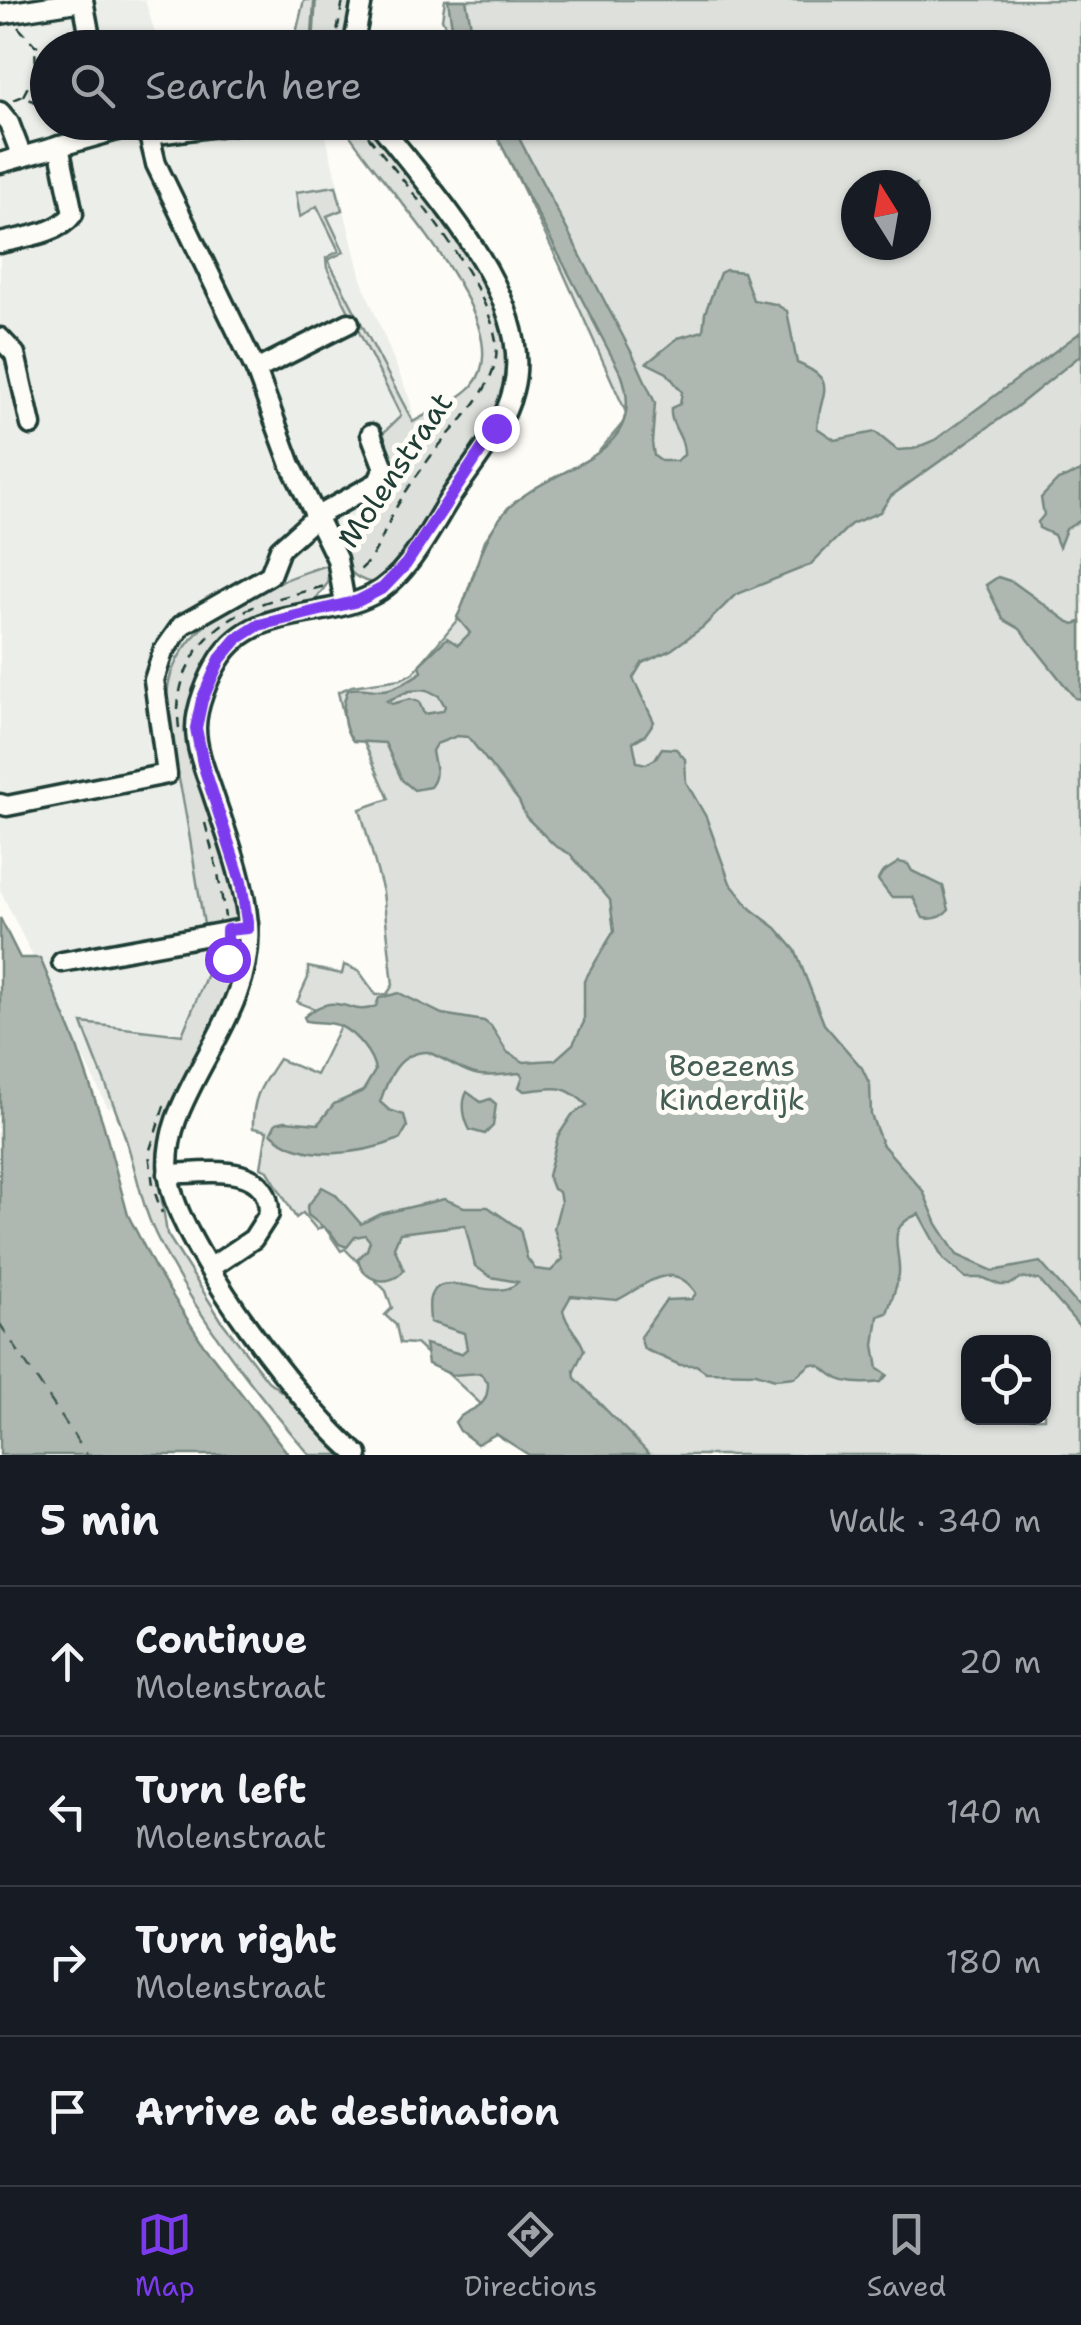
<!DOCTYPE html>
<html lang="en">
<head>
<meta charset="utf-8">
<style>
	:root { --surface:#171b24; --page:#242831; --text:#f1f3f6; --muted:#9ea1a6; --line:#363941; --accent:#7c3aed }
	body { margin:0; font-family:"Shantell Sans",sans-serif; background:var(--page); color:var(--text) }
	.controls { position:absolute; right:30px; bottom:30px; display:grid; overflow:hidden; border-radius:20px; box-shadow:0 2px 8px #0004 }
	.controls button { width:90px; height:90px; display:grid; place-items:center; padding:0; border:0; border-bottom:2px solid var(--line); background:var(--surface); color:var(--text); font:50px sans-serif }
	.compass { position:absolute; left:841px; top:170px; width:90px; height:90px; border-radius:50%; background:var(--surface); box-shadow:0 2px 8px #0004; rotate:349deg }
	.stop { position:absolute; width:30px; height:30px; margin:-22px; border:8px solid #7c3aed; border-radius:50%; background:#fff }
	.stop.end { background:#7c3aed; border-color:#fff; box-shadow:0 2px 10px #0008 }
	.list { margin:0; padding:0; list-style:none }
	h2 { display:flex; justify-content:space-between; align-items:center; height:130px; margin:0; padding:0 40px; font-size:42px }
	h2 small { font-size:32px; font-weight:400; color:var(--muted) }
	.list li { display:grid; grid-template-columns:65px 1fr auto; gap:30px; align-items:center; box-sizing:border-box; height:150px; padding:0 40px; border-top:2px solid var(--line) }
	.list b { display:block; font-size:38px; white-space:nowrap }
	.list p { margin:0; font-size:32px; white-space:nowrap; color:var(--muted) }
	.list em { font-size:32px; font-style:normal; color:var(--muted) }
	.icon { flex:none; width:55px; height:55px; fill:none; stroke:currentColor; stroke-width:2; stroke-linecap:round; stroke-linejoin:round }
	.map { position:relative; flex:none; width:1081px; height:1455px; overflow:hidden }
	.search { position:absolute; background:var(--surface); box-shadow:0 2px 8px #0004; left:30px; right:30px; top:30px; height:110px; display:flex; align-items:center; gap:25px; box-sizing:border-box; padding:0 35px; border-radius:55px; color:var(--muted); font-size:38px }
	.sheet { height:730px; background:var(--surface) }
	nav { display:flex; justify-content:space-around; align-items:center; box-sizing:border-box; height:140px; border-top:2px solid var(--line); background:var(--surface); font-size:28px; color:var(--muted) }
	nav a { display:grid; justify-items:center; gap:5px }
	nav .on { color:var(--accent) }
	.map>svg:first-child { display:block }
</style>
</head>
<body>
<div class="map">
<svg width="1081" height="1455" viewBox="0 0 1081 1455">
	<rect width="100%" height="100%" fill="#fdfcf7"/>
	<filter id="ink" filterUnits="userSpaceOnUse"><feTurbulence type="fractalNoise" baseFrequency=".01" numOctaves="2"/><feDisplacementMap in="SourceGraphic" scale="20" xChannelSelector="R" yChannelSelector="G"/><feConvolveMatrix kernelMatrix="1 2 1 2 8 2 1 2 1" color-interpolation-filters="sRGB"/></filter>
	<g filter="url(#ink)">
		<path fill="#eceee9" d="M0,0H145L159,47L48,48V122L181,123L186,139L323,125L361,279L410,400L423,467L366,549L204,652L189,728L231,933L167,1094L108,1108L0,890Z"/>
		<g fill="#dde0db" stroke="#7e8e88" stroke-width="2.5" fill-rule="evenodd">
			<path d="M304,0H355L346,47L279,48L298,44L297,29Z"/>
			<path d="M445,0H1081V1455H536L416,1344L400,1343L396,1325L385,1315L392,1308L386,1291L345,1249L341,1251L324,1226L317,1230L303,1213L296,1218L268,1171L261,1168L267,1131L253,1128C252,1096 262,1085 279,1059L316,1075L343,1020L297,1002L308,978V967L342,974L344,965L359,971L376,995L387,994L393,985L383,892L360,809L389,799L358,728L347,730L338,692L352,686L401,679L413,673L458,619L485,540L508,508L541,485L595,456L628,417L559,263L491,123L1034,122V48L455,47L442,19ZM856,185H916V245H856ZM968,1342H1044V1418H968Z"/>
			<path d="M342,123H369L479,263L514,356L506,397L416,543L378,584C334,577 341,547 361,517L355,498L390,471L392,458L382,434L401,416L327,268L326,258L339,251L317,206L300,217L296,192L336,186L342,210L327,216L344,252L328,260L413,422C431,411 458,401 472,386C526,324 371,176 342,123Z"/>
			<path d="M330,564L327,584L310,607L264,618L195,700L244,917L237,970L224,1007L170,1115L160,1142L157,1167L167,1234L223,1323L268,1381L314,1416L354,1455H310C254,1390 198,1318 159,1241C143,1211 138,1178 128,1146C115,1104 97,1064 82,1023L182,1035L207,974L209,952C199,900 192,846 182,794C176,761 165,729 167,696C171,621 269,583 330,564Z"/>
		</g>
		<g fill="#aeb8b1" stroke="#75877f" stroke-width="2.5" fill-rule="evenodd">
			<path d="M448,0H466L475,47H455Z"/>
			<path d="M490,123H511L637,363L655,403L652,443L654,456L661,461H676L684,455C685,436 669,426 671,408L680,404L682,392L667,373L647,363L678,338L703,331L705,313L720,273L726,270L743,272L753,300L775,304L787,311L797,363C840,381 820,391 817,428L835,440L875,432L897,450L913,449L935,440L1081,332V355L1015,408L891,496L880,512L851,524L810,565L735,595L703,627L671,650L642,663L633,678L654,722L645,735L633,742L637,762L646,764L655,759L662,748L676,749L685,759L686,782L706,817L730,883L751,909L776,928L795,950L824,1024L862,1068L870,1085L871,1115L882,1144L923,1191L937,1224L957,1255L993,1271L1040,1262L1081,1309V1328L1039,1280L1021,1278L1009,1285H1000L984,1278H966L944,1260L919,1214C883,1227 901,1249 899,1274C897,1287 891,1301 887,1313L878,1316L874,1345L878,1369L887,1375L881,1382C866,1384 845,1385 832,1375C823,1369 823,1365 811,1364L795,1377L775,1379L756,1373L706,1372L696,1365H680L644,1349L640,1337L666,1300L692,1299L696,1293C671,1256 643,1288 617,1300L571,1296L563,1310C566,1327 580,1335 584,1350L574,1371L575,1378L650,1455H529L496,1434L477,1444L460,1431L455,1422C467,1405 488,1414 488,1383L480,1373L452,1375L428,1364L425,1344L461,1354L467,1349L464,1333L430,1322C430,1316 428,1304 430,1298C440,1264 497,1306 518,1282L491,1277L475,1266L465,1225L400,1233L394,1247L404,1270C390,1288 362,1282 358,1259L367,1250L370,1241L365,1235L355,1237L347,1247L339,1244L332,1234L308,1215L307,1207L322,1187L335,1194L361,1224L381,1214L444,1199L464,1207H488L520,1229L527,1258L535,1269L551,1271L563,1259L554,1228L561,1202L559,1192L553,1189L548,1176L558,1136L572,1115L587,1105C561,1081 555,1089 524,1091L519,1087L523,1076L519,1073C465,1080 473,1072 428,1052C399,1051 388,1078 380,1102L389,1110L404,1115L407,1127L400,1139C362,1154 303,1164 271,1133L276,1123L285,1121L318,1124L334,1104L363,1091L375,1071C374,1055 355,1033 340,1026C330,1021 316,1023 306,1021L304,1017C338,987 350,1019 376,1006L379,998L399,993L442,1014L484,1021L491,1026L507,1052L524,1062L555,1060L573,1044L584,1022V981L614,931L610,900L570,854L554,845L526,817L519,801L468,737L457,736L436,744L432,751C434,765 440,775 430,787L414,790L402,780L385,743L353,741C342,728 341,705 348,690C361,686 370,691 383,690C396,689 411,679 422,672L420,664L447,638L458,645L470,633L457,617C475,583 478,544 504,513C544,465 651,462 622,376ZM427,690L439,696L445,706L443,711L424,714L419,702L410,699L392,704L387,701L409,691Z"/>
			<path d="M1081,471V520L1066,529L1059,547L1054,535L1039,528L1038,522L1044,515L1041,498L1058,480Z"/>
			<path d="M998,577L1013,582L1067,621L1074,624L1081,622V699L1075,698L1020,629L1003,619L986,585Z"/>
			<path d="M899,862L908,864L912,871L943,886L949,910C942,918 933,920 923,918L913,897H891L878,880L882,873Z"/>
			<path d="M0,918L20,958H40L76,1044L103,1123L128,1215L155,1268L203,1344L289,1455H0Z"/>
			<path d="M467,1092L481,1102L490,1099L496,1104L493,1126L485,1134L470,1130C464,1119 461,1103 467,1092Z"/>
		</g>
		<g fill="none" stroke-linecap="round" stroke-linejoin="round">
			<path stroke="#75877f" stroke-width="4" d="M312,48L315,0"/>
			<path stroke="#435c53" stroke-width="2.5" stroke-dasharray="12 10" stroke-linecap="butt" d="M0,1324L87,1455"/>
			<g stroke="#1f3d34" stroke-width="25">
				<g id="minor">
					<path d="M83,0L92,48"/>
					<path d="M0,14L83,1"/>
					<path d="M353,48L362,0"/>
					<path d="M0,112L9,123L22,157"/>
					<path d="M124,122L149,135L156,164L256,370L291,465L337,559L345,604"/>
					<path d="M149,135L248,122"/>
					<path d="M0,163L128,127"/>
					<path d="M0,243C24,237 58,234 73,214L59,146"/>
					<path d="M0,338L15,354L31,425"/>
					<path d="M256,370L349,323"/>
					<path d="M0,804L7,806L167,774L154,680L163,652L182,625L270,575L280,549L317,516L378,482L384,468L371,434"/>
					<path d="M62,962L248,928"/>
					<path d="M168,1174C204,1173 270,1160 269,1214L253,1239L210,1268"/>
					<path d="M358,1455C303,1410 184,1252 170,1184C166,1162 169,1140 176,1120C200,1055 254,998 248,924C244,878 226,834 212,791C205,771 196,749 196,728C196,707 208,678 219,660C253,604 322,621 372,595C408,577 431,527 452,495C474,462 504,428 513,390C537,299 429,189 378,122"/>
				</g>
			</g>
			<g stroke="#1f3d34" stroke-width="2.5" stroke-dasharray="10 8" stroke-linecap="butt">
				<path d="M18,27L35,45L48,49"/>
				<path d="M334,48L343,0"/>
				<path d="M23,96L36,71L35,45"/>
				<path d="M13,100L23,96L37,103L48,97"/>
				<path d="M357,122C394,171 511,301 495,363C485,403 448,430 426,463C417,475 408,488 400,501C384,526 381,552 358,572"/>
				<path d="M179,728C172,675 202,628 251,608C276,597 302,593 328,585"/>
				<path d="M205,823L218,873L225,917"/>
				<path d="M225,977L227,950"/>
				<path d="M153,1185L149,1153L164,1106"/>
				<path d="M155,1193L162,1213"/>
			</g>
			<use href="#minor" stroke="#fdfcf7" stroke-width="18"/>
		</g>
	</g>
	<g fill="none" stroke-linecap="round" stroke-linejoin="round" filter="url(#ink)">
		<path stroke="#7c3aed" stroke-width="12" d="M227,959V930L248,928L241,882L203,764L196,728L202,700L220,659L237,639L259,625L358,601L383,588L406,564L496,428"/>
	</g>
	<g text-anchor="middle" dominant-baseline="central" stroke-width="10" stroke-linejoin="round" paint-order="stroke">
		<g font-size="30" fill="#1f3d34" stroke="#fdfcf7">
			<text transform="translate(395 470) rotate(-56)">Molenstraat</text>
		</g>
		<g font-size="30" fill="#455e55" stroke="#fdfcf7">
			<text x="732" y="1065">Boezems<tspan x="732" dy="34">Kinderdijk</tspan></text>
		</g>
	</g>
</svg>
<div class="controls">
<button><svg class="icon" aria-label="locate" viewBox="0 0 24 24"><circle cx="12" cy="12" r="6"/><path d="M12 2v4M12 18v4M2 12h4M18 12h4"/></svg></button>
</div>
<svg class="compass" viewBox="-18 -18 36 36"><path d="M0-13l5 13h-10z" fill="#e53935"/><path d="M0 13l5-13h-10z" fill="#9ea1a6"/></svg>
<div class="stop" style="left:227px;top:959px"></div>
<div class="stop end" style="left:496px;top:428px"></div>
<div class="search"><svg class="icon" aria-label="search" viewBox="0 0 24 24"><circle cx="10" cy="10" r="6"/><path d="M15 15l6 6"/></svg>Search here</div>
</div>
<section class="sheet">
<h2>5 min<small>Walk · 340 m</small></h2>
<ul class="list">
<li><svg class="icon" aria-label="ahead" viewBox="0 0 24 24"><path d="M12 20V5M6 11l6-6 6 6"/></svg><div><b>Continue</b><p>Molenstraat</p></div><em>20 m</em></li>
<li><svg class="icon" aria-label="left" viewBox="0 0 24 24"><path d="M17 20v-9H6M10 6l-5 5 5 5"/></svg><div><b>Turn left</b><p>Molenstraat</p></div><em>140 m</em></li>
<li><svg class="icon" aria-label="right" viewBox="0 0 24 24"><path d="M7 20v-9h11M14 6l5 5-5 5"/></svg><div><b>Turn right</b><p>Molenstraat</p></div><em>180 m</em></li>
<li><svg class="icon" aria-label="arrive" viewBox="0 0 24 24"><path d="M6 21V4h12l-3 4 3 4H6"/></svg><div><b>Arrive at destination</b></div></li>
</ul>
</section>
<nav>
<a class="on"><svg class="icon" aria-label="map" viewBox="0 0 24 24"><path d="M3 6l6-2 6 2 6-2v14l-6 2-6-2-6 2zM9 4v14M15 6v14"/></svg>Map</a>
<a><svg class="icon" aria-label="directions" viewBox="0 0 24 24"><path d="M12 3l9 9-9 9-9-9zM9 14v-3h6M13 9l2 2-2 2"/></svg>Directions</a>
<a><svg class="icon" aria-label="saved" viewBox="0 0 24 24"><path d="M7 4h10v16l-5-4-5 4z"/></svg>Saved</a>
</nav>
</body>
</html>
